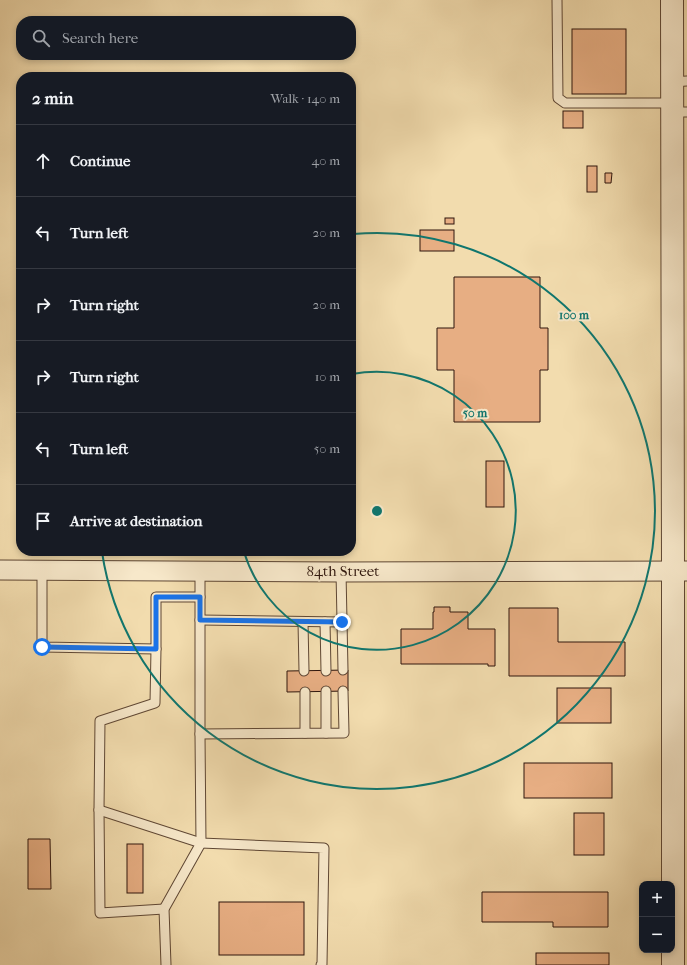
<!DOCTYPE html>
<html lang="en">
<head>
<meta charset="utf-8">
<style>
	:root { --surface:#171b24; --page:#20242c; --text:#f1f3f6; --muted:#9ea1a6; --line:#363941 }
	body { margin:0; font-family:"IM FELL French Canon",serif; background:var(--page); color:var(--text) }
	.controls { position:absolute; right:12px; bottom:12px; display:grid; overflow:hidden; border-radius:8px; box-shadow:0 2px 6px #0003 }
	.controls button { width:36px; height:36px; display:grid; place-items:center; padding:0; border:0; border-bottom:1px solid var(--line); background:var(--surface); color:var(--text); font:20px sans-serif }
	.stop { position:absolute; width:12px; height:12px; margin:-9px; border:3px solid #1a73e8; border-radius:50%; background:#fff }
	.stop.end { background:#1a73e8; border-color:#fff; box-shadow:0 1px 4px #0008 }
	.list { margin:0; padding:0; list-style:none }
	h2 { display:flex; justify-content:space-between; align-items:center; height:52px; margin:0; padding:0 16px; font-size:17px }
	h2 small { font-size:13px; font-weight:400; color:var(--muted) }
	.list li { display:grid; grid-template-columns:26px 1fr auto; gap:12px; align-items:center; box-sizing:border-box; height:72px; padding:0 16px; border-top:1px solid var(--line) }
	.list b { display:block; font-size:15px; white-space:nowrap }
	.list em { font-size:13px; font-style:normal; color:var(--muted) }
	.icon { flex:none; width:22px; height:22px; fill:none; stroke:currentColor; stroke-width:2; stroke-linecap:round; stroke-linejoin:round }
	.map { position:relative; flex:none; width:687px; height:965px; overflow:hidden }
	.search { position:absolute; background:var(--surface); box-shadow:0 2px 6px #0003; left:16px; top:16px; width:340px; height:44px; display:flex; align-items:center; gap:10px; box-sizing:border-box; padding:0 14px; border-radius:16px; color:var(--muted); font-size:15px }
	.panel { position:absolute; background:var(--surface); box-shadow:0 2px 6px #0003; left:16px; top:72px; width:340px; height:484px; border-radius:16px }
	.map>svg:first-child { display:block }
</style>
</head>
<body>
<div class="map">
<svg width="687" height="965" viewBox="0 0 687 965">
	<rect width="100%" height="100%" fill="#f2dcae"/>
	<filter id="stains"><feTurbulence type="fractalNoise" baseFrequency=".005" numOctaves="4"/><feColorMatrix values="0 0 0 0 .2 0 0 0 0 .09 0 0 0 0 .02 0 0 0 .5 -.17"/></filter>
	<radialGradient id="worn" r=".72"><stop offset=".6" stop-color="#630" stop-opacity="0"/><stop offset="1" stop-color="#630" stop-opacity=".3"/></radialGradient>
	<g fill="#e7ae83" stroke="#2e150c">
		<rect x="572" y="29" width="54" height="65"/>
		<rect x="563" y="111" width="20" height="17"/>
		<rect x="587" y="166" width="10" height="26"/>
		<path d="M605,173H612L611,183H605Z"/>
		<rect x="445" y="218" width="9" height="6"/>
		<rect x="420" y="230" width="34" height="21"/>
		<path d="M454,277H540V328H548V370H540V422H454V370H437V328H454Z"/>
		<rect x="486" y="461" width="18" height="46"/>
		<path d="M434,607H450V612H468V629H495V666H488V664H401V629H433V612H434Z"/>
		<path d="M509,608H558V642H625V676H509Z"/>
		<path d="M348,670V691L287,692V671Z"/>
		<rect x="557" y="688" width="54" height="35"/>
		<rect x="524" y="763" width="88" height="35"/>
		<rect x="574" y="813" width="30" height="42"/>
		<path d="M28,839H50L51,889H28Z"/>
		<rect x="127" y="844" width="16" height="49"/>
		<path d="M482,892H608V927H553V922H482Z"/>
		<rect x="219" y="902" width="85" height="53"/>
		<rect x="536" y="953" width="73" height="12"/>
	</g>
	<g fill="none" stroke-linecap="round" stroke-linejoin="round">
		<g stroke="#5f4734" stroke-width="11">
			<g id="service">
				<path d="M557,0L558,98L565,103H672"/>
				<path d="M672,82L687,81"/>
				<path d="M672,112H687"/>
				<path d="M42,571V647L156,649V597H200"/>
				<path d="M200,571V734L344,733L343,691"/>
				<path d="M341,572L343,670"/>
				<path d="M200,620L342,622"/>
				<path d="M303,622L304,671"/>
				<path d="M325,622L326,671"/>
				<path d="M156,649L155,703L100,721L99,810L100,913L164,909"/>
				<path d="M326,691V733"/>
				<path d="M305,692V733"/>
				<path d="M99,810L201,843L324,848L322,964L321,965"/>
				<path d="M166,965L164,909L201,843L200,734"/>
			</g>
		</g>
		<g stroke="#5f4734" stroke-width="21">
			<path id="minor" d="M0,570L341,572L687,571"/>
		</g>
		<g stroke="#5f4734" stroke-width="24">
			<path id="tertiary" d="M672,0L673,571V965"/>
		</g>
		<use href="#service" stroke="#f7e8ca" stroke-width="9"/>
		<use href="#minor" stroke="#f7e8ca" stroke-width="19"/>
		<use href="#tertiary" stroke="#f7e8ca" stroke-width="22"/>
	</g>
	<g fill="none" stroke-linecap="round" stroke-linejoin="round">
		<path stroke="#1a73e8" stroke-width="5" d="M42,647L156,649V597H200V620L342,622"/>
	</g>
	<g fill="none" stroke="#0f766e" stroke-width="2">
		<path d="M352 374A139 139 0 1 1 244 552"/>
		<path d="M353 234A278 278 0 1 1 102 552"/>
	</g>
	<g text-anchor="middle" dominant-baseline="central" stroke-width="4" stroke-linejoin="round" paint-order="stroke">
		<g font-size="15" fill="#2e150c" stroke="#f7e8ca">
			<text x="343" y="571">84th Street</text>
		</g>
	</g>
	<circle cx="377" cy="511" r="6" fill="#0f766e" stroke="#f7e8ca" stroke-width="2"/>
	<g font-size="12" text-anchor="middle" font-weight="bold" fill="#0f766e" stroke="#f7e8ca" stroke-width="4" stroke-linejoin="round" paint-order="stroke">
		<text x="574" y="319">100 m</text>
		<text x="475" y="417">50 m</text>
	</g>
	<rect width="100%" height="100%" filter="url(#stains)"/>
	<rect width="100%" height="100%" fill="url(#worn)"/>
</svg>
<div class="controls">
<button>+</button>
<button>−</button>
</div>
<div class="stop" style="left:42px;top:647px"></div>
<div class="stop end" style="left:342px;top:622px"></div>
<div class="search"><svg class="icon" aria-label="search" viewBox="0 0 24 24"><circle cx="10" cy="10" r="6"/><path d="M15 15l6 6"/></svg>Search here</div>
<section class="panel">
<h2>2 min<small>Walk · 140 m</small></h2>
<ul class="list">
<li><svg class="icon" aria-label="ahead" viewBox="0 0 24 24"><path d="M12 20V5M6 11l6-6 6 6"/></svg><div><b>Continue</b></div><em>40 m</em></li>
<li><svg class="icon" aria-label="left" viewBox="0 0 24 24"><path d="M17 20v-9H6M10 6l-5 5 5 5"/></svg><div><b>Turn left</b></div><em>20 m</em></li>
<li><svg class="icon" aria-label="right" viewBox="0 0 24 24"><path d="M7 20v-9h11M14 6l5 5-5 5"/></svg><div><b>Turn right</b></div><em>20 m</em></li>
<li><svg class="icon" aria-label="right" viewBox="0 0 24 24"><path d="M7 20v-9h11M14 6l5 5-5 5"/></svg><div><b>Turn right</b></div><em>10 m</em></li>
<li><svg class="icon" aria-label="left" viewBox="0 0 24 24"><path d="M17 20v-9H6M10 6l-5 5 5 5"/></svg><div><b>Turn left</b></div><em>50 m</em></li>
<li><svg class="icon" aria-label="arrive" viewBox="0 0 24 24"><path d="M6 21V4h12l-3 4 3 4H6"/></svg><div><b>Arrive at destination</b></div></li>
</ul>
</section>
</div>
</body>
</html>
